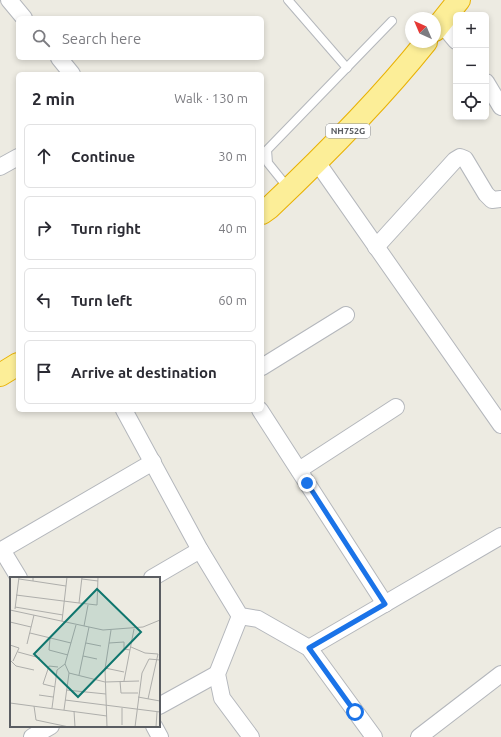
<!DOCTYPE html>
<html lang="en">
<head>
<meta charset="utf-8">
<style>
	:root { --surface:#fff; --page:#f7f7f7; --text:#2b2b33; --muted:#7c7c81; --line:#e1e1e2 }
	body { margin:0; font-family:Ubuntu,sans-serif; background:var(--page); color:var(--text) }
	.controls { position:absolute; right:12px; top:12px; display:grid; overflow:hidden; border-radius:6px; box-shadow:0 2px 6px #0003 }
	.controls button { width:36px; height:36px; display:grid; place-items:center; padding:0; border:0; border-bottom:1px solid var(--line); background:var(--surface); color:var(--text); font:20px sans-serif }
	.compass { position:absolute; left:405px; top:12px; width:36px; height:36px; border-radius:50%; background:var(--surface); box-shadow:0 2px 6px #0003; rotate:316deg }
	.stop { position:absolute; width:12px; height:12px; margin:-9px; border:3px solid #1a73e8; border-radius:50%; background:#fff }
	.stop.end { background:#1a73e8; border-color:#fff; box-shadow:0 1px 4px #0008 }
	.list { margin:0; padding:0; list-style:none }
	h2 { display:flex; justify-content:space-between; align-items:center; height:52px; margin:0; padding:0 16px; font-size:17px }
	h2 small { font-size:13px; font-weight:400; color:var(--muted) }
	.list li { display:grid; grid-template-columns:26px 1fr auto; gap:12px; align-items:center; box-sizing:border-box; height:64px; margin:0 8px 8px; padding:0 8px; border:1px solid var(--line); border-radius:6px }
	.list b { display:block; font-size:15px; white-space:nowrap }
	.list em { font-size:13px; font-style:normal; color:var(--muted) }
	.icon { flex:none; width:22px; height:22px; fill:none; stroke:currentColor; stroke-width:2; stroke-linecap:round; stroke-linejoin:round }
	.map { position:relative; flex:none; width:501px; height:737px; overflow:hidden }
	.search { position:absolute; background:var(--surface); box-shadow:0 2px 6px #0003; left:16px; top:16px; width:248px; height:44px; display:flex; align-items:center; gap:10px; box-sizing:border-box; padding:0 14px; border-radius:6px; color:var(--muted); font-size:15px }
	.panel { position:absolute; background:var(--surface); box-shadow:0 2px 6px #0003; left:16px; top:72px; width:248px; height:340px; border-radius:6px }
	.map>svg:first-child { display:block }
</style>
</head>
<body>
<div class="map">
<svg width="501" height="737" viewBox="0 0 501 737">
	<rect width="100%" height="100%" fill="#edebe2"/>
	<g fill="none" stroke-linecap="round" stroke-linejoin="round">
		<g stroke="#b4b7bc" stroke-width="10">
			<g id="service">
				<path d="M288,0L347,68"/>
				<path d="M289,189L268,163L267,150L392,21"/>
			</g>
		</g>
		<g stroke="#b4b7bc" stroke-width="18">
			<g id="minor">
				<path d="M9,0L24,18"/>
				<path d="M441,23L456,41"/>
				<path d="M59,58L72,74"/>
				<path d="M486,82L501,107"/>
				<path d="M317,162L501,425"/>
				<path d="M0,167L18,157"/>
				<path d="M376,247L455,160L460,157L465,159L486,194L492,200L501,199"/>
				<path d="M262,367L346,315"/>
				<path d="M124,410L200,550L240,616L258,619L309,648L374,737"/>
				<path d="M260,410L385,604"/>
				<path d="M299,470L396,407"/>
				<path d="M2,550L19,578"/>
				<path d="M0,551L153,462"/>
				<path d="M152,578L200,550"/>
				<path d="M240,616L217,674L222,698L251,737"/>
				<path d="M309,648L501,536"/>
				<path d="M159,706L217,674"/>
				<path d="M154,726L160,737"/>
				<path d="M32,737L51,726"/>
				<path d="M419,737L501,674"/>
			</g>
		</g>
		<g stroke="#e9b205" stroke-width="24">
			<g id="trunk">
				<path d="M435,30L459,0"/>
				<path d="M262,213L269,208C324,156 378,102 426,42"/>
				<path d="M0,375L18,364"/>
			</g>
		</g>
		<use href="#service" stroke="#fff" stroke-width="8"/>
		<use href="#minor" stroke="#fff" stroke-width="16"/>
		<use href="#trunk" stroke="#fcee98" stroke-width="22"/>
	</g>
	<g fill="none" stroke-linecap="round" stroke-linejoin="round">
		<path stroke="#1a73e8" stroke-width="5" d="M307,483L385,604L309,648L355,712"/>
	</g>
	<g text-anchor="middle" dominant-baseline="central" stroke-width="3" stroke-linejoin="round" paint-order="stroke">
		<rect fill="#fff" stroke="#8c8e91" stroke-width="1" x="326" y="124" width="44" height="14" rx="3"/>
		<g font-size="9" font-weight="bold" fill="#5a5d62">
			<text x="348" y="131">NH752G</text>
		</g>
	</g>
	<g transform="translate(10 577)">
		<rect width="150" height="150" fill="#edebe2"/>
		<path fill="none" stroke="#aeaeab" stroke-width="1" d="M23,0V4L56,9M9,2L23,4M72,2L88,4M6,18L69,26L72,0M69,26L87,28L88,0M5,30L53,38M5,32L9,0M0,33L93,53L133,50L150,43M52,44L57,0M0,45L21,50M74,49L78,28M20,56L61,66M40,61L39,73L58,78M76,66L91,69M99,66L114,65V72L120,73M17,67L24,38M0,68L9,71L3,84M121,70L135,76L148,77L138,122M8,75L30,81M73,79L87,82M0,83L6,89L24,93M95,91L114,95M59,96L95,105L129,104M69,98L79,50M110,104L111,116H128M114,104L124,52M33,107L39,89L48,90M33,107L45,110M56,113L96,117M29,118L43,120M128,120L150,124M55,123L150,135M0,126L97,139M24,129L26,143L59,150M42,131L47,93L55,87M54,133L59,96L55,87L66,48M64,134L65,150M112,148V131M97,150L95,92L101,53M125,150L132,96L139,82L150,83M146,150L147,135"/>
		<path fill="#0f766e" fill-opacity="0.15" stroke="#0f766e" stroke-width="2" d="M87,12L131,55L68,120L24,77Z"/>
		<rect width="150" height="150" fill="none" stroke="#5a5d62" stroke-width="2"/>
	</g>
</svg>
<div class="controls">
<button>+</button>
<button>−</button>
<button><svg class="icon" aria-label="locate" viewBox="0 0 24 24"><circle cx="12" cy="12" r="6"/><path d="M12 2v4M12 18v4M2 12h4M18 12h4"/></svg></button>
</div>
<svg class="compass" viewBox="-18 -18 36 36"><path d="M0-13l5 13h-10z" fill="#e53935"/><path d="M0 13l5-13h-10z" fill="#7c7c81"/></svg>
<div class="stop" style="left:355px;top:712px"></div>
<div class="stop end" style="left:307px;top:483px"></div>
<div class="search"><svg class="icon" aria-label="search" viewBox="0 0 24 24"><circle cx="10" cy="10" r="6"/><path d="M15 15l6 6"/></svg>Search here</div>
<section class="panel">
<h2>2 min<small>Walk · 130 m</small></h2>
<ul class="list">
<li><svg class="icon" aria-label="ahead" viewBox="0 0 24 24"><path d="M12 20V5M6 11l6-6 6 6"/></svg><div><b>Continue</b></div><em>30 m</em></li>
<li><svg class="icon" aria-label="right" viewBox="0 0 24 24"><path d="M7 20v-9h11M14 6l5 5-5 5"/></svg><div><b>Turn right</b></div><em>40 m</em></li>
<li><svg class="icon" aria-label="left" viewBox="0 0 24 24"><path d="M17 20v-9H6M10 6l-5 5 5 5"/></svg><div><b>Turn left</b></div><em>60 m</em></li>
<li><svg class="icon" aria-label="arrive" viewBox="0 0 24 24"><path d="M6 21V4h12l-3 4 3 4H6"/></svg><div><b>Arrive at destination</b></div></li>
</ul>
</section>
</div>
</body>
</html>
